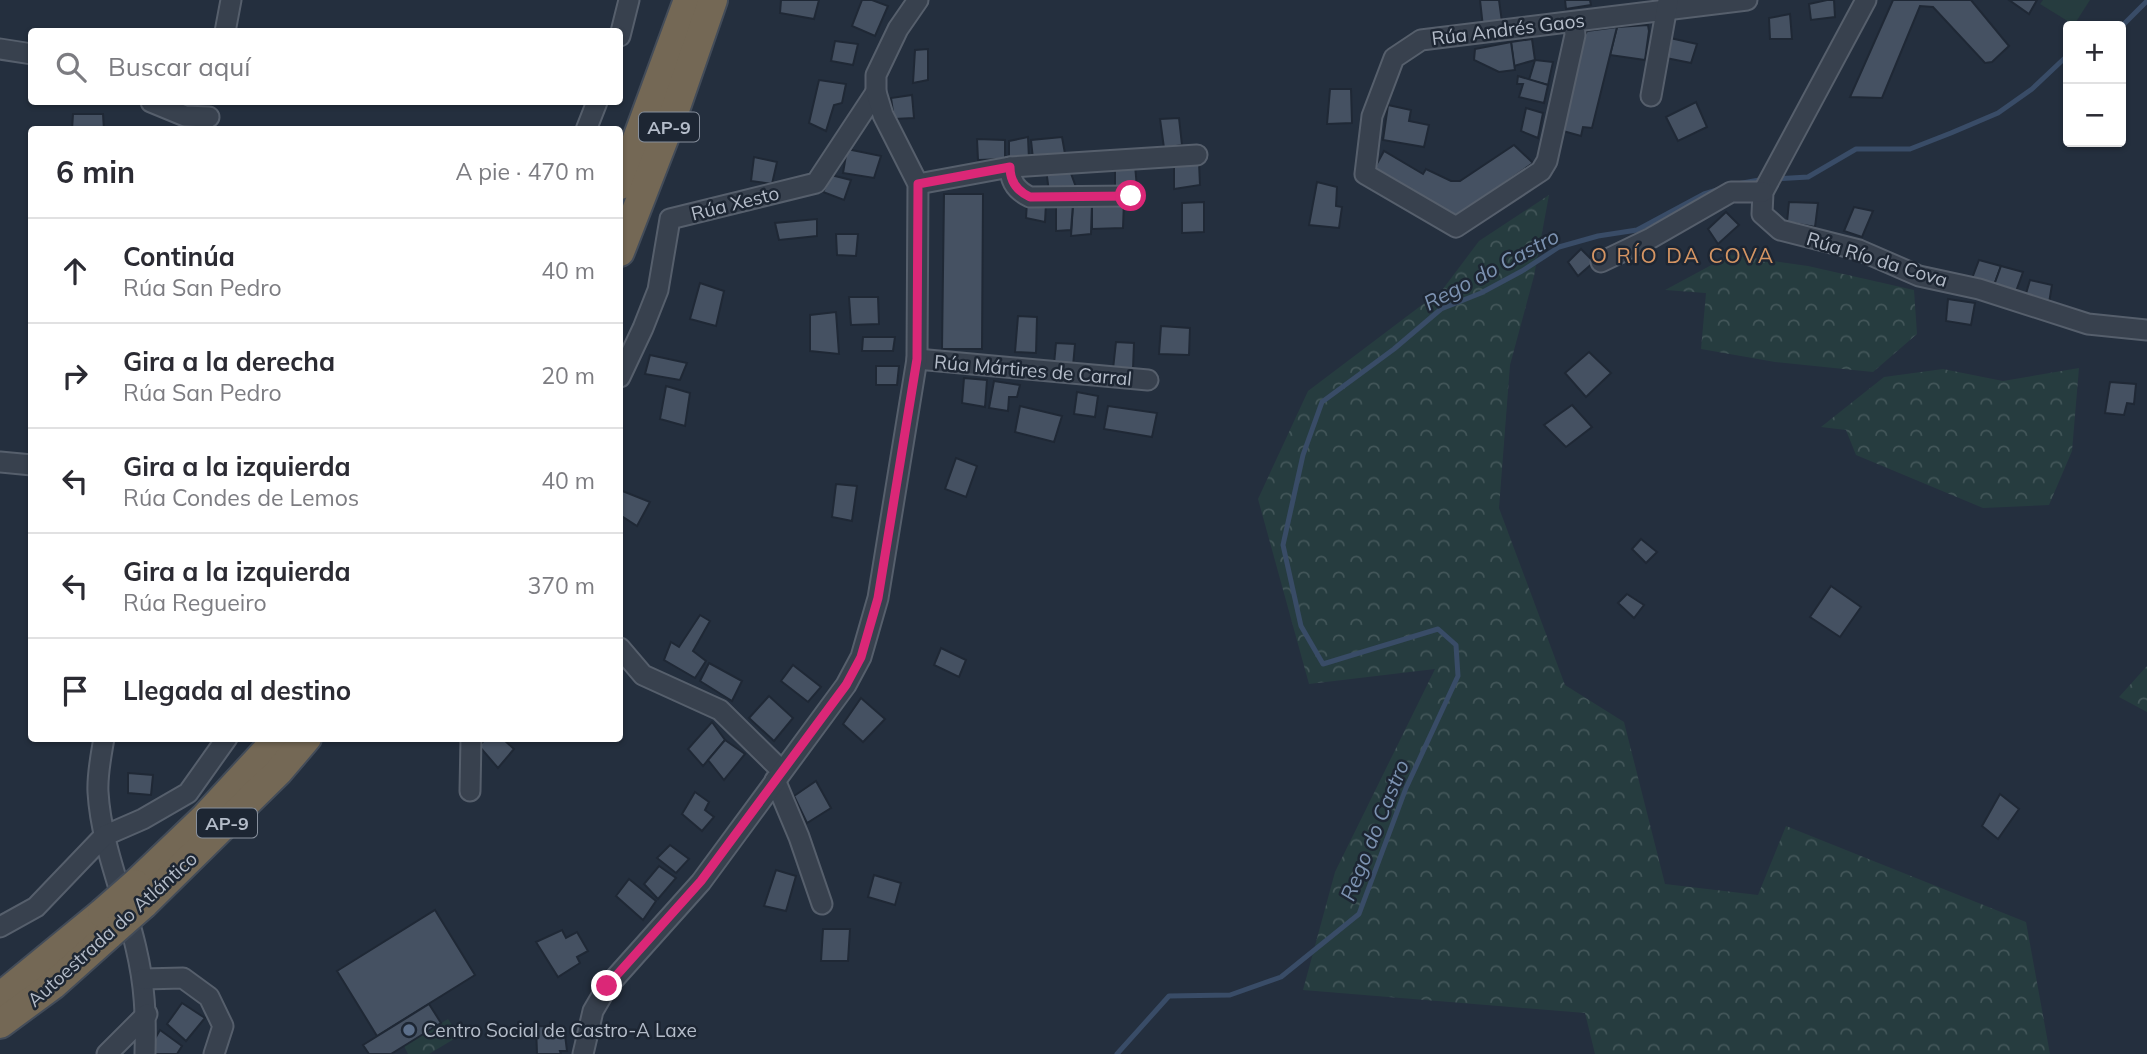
<!DOCTYPE html>
<html lang="es">
<head>
<meta charset="utf-8">
<style>
	:root { --surface:#fff; --page:#f7f7f7; --text:#2b2b33; --muted:#7c7c81; --line:#e1e1e2 }
	body { margin:0; font-family:Mulish,sans-serif; background:var(--page); color:var(--text) }
	.controls { position:absolute; right:21px; top:21px; display:grid; overflow:hidden; border-radius:7px; box-shadow:0 2px 5px #0004 }
	.controls button { width:63px; height:63px; display:grid; place-items:center; padding:0; border:0; border-bottom:2px solid var(--line); background:var(--surface); color:var(--text); font:35px sans-serif }
	.stop { position:absolute; width:21px; height:21px; margin:-16px; border:5px solid #db2777; border-radius:50%; background:#fff }
	.stop.end { background:#db2777; border-color:#fff; box-shadow:0 2px 7px #0008 }
	.list { margin:0; padding:0; list-style:none }
	h2 { display:flex; justify-content:space-between; align-items:center; height:91px; margin:0; padding:0 28px; font-size:30px }
	h2 small { font-size:23px; font-weight:400; color:var(--muted) }
	.list li { display:grid; grid-template-columns:46px 1fr auto; gap:21px; align-items:center; box-sizing:border-box; height:105px; padding:0 28px; border-top:2px solid var(--line) }
	.list b { display:block; font-size:26px; white-space:nowrap }
	.list p { margin:0; font-size:23px; white-space:nowrap; color:var(--muted) }
	.list em { font-size:23px; font-style:normal; color:var(--muted) }
	.icon { flex:none; width:38px; height:38px; fill:none; stroke:currentColor; stroke-width:2; stroke-linecap:round; stroke-linejoin:round }
	.map { position:relative; flex:none; width:2147px; height:1054px; overflow:hidden }
	.search { position:absolute; background:var(--surface); box-shadow:0 2px 5px #0004; left:28px; top:28px; width:595px; height:77px; display:flex; align-items:center; gap:18px; box-sizing:border-box; padding:0 24px; border-radius:7px; color:var(--muted); font-size:26px }
	.panel { position:absolute; background:var(--surface); box-shadow:0 2px 5px #0004; left:28px; top:126px; width:595px; height:616px; border-radius:7px }
	.map>svg:first-child { display:block }
</style>
</head>
<body>
<div class="map">
<svg width="2147" height="1054" viewBox="0 0 2147 1054">
	<defs>
		<pattern id="forest-crowns" width="20" height="18" patternUnits="userSpaceOnUse" patternTransform="scale(1.75)"><rect width="20" height="18" fill="#263c3f"/><path d="M2 6a3 3 0 1 1 6 0M12 15a3 3 0 1 1 6 0" fill="none" stroke="#435659"/></pattern>
	</defs>
	<rect width="100%" height="100%" fill="#242f3e"/>
	<g fill="url(#forest-crowns)">
		<path d="M1549,195L1534,276L1510,365L1499,508L1565,685L1624,722L1665,884L1758,895L1786,826L2026,922L2050,1054H1595L1585,1013L1303,990L1335,872L1435,669L1309,684L1258,499L1308,391L1443,289L1479,241Z"/>
		<path d="M1730,255L1808,266L1914,290L1917,334L1873,372L1775,362L1701,349L1706,293L1665,290Z"/>
		<path d="M2079,368L2072,451L2049,505L1983,508L1856,455L1846,430L1821,427L1884,377L1943,369L2003,381Z"/>
		<path d="M2147,666V712L2119,697Z"/>
		<path d="M448,1019L459,1036L429,1054H408L404,1046Z"/>
	</g>
	<path fill="#263c3f" d="M2043,0H2090L2074,25L2040,4Z"/>
	<g fill="none" stroke-linecap="round" stroke-linejoin="round">
		<g stroke="#394c67" stroke-width="5">
			<path d="M2121,27L2147,1"/>
			<path d="M1775,179L1808,177L1856,149H1910L1951,133L1998,113L2032,89L2068,55"/>
			<path d="M1737,184L1765,179"/>
			<path d="M1117,1054L1169,996L1230,995L1281,977L1359,914L1406,788L1458,676L1456,645L1438,629L1323,664L1301,626L1283,545L1303,455L1322,402L1394,349L1441,309L1481,293L1522,271L1559,247L1598,236L1637,230L1704,194L1717,190"/>
		</g>
	</g>
	<g fill="#455162" stroke="#1f2835" stroke-width="2">
		<path d="M781,0H819L814,19L780,13Z"/>
		<path d="M862,0H872L888,6L875,36L852,26Z"/>
		<path d="M1480,0H1499L1502,22L1483,27Z"/>
		<path d="M1565,0H1590L1591,5L1566,9Z"/>
		<path d="M1827,0H1834L1835,17L1811,20L1809,4Z"/>
		<path d="M1893,0H1971L2009,46L1992,62L1985,63L1933,7L1920,6L1882,98L1850,97Z"/>
		<path d="M2009,0H2037L2029,14Z"/>
		<path d="M1790,14L1792,39H1770L1769,18Z"/>
		<path d="M1648,25L1649,31L1645,60L1610,55L1617,27Z"/>
		<path d="M1617,27L1592,128L1583,127L1581,136L1563,131L1583,38L1587,31Z"/>
		<path d="M1670,38L1697,44L1691,63L1666,58Z"/>
		<path d="M1532,39L1535,60L1514,66L1511,42Z"/>
		<path d="M835,41L858,44L853,65L831,61Z"/>
		<path d="M1511,42L1515,70L1499,72L1474,60L1475,49Z"/>
		<path d="M928,49V80L913,83L915,50Z"/>
		<path d="M1535,60L1553,62L1548,85L1529,80Z"/>
		<path d="M1518,76L1548,85L1544,103L1519,97L1523,84H1517Z"/>
		<path d="M819,80L846,84L842,103L834,105L826,131L809,123Z"/>
		<path d="M1330,89H1351L1352,123L1327,124Z"/>
		<path d="M912,95L914,118L894,119L891,98Z"/>
		<path d="M1696,102L1707,127L1678,141L1666,117Z"/>
		<path d="M1388,105L1411,110L1409,121L1429,125L1424,147L1383,140Z"/>
		<path d="M1526,108L1543,113L1538,138L1521,131Z"/>
		<path d="M73,114H103L104,130H72Z"/>
		<path d="M1179,118L1182,145L1164,148L1160,119Z"/>
		<path d="M1028,137L1029,159L1009,160V141Z"/>
		<path d="M1062,137L1066,159H1033L1031,140Z"/>
		<path d="M977,139L1005,140V159L978,160Z"/>
		<path d="M1514,145L1533,163L1457,216L1374,169L1384,151L1423,174L1426,169L1451,181H1460Z"/>
		<path d="M847,149L881,156L874,178L843,173Z"/>
		<path d="M754,157L777,162L772,184L751,181Z"/>
		<path d="M1199,162L1200,185L1174,189V163Z"/>
		<path d="M1135,165L1137,188L1115,189V167Z"/>
		<path d="M1069,168L1077,190L1049,192L1046,169Z"/>
		<path d="M831,175L851,180L844,200L823,192Z"/>
		<path d="M1317,182L1337,187L1336,206L1342,207L1339,228L1309,225Z"/>
		<path d="M944,194H983L982,349H942Z"/>
		<path d="M1124,201L1123,228L1092,229V203Z"/>
		<path d="M1027,202L1046,203L1045,222L1026,218Z"/>
		<path d="M1204,202V232L1182,233V203Z"/>
		<path d="M1789,202L1818,203L1815,227L1787,222Z"/>
		<path d="M1092,203L1091,234L1071,236L1073,204Z"/>
		<path d="M1056,204H1073L1071,230L1056,231Z"/>
		<path d="M1854,207L1873,211L1862,237L1844,231Z"/>
		<path d="M1726,212L1739,225L1718,244L1708,229Z"/>
		<path d="M817,219V236L779,240L775,223Z"/>
		<path d="M836,234H858L856,256L837,255Z"/>
		<path d="M1581,249L1594,262L1578,276L1568,262Z"/>
		<path d="M1979,260L2001,266L1993,288L1971,281Z"/>
		<path d="M2001,266L2023,272L2015,294L1993,288Z"/>
		<path d="M2030,280L2052,285L2049,303L2025,297Z"/>
		<path d="M700,283L724,291L716,326L690,319Z"/>
		<path d="M849,297H878L879,324L851,325Z"/>
		<path d="M1948,299L1975,303L1971,325L1946,321Z"/>
		<path d="M836,312L839,354L810,351V315Z"/>
		<path d="M1018,316L1037,317L1036,353L1015,352Z"/>
		<path d="M1161,326L1190,328L1189,355L1159,354Z"/>
		<path d="M863,337H895L893,351H862Z"/>
		<path d="M1116,342L1134,343L1133,369H1113Z"/>
		<path d="M1056,343L1075,344L1073,366L1054,364Z"/>
		<path d="M1589,352L1611,373L1586,397L1565,373Z"/>
		<path d="M650,355L687,363L680,380L645,374Z"/>
		<path d="M876,366H899L897,385H876Z"/>
		<path d="M964,378L987,380L985,407L962,403Z"/>
		<path d="M994,381L1020,385L1017,397H1009L1008,411L989,408Z"/>
		<path d="M2110,382L2136,384L2134,404L2127,403L2124,415L2105,413Z"/>
		<path d="M666,386L690,393L685,426L660,419Z"/>
		<path d="M1077,392L1098,396L1095,417L1074,414Z"/>
		<path d="M1572,405L1592,427L1566,447L1544,425Z"/>
		<path d="M1020,406L1062,416L1054,442L1015,432Z"/>
		<path d="M1108,406L1157,413L1152,437L1104,429Z"/>
		<path d="M956,458L977,466L966,497L945,489Z"/>
		<path d="M836,484L857,486L852,521L832,517Z"/>
		<path d="M620,490L650,502L637,526L620,515Z"/>
		<path d="M1641,539L1657,552L1646,563L1632,549Z"/>
		<path d="M1831,586L1861,607L1840,637L1810,617Z"/>
		<path d="M1627,594L1644,605L1634,618L1618,603Z"/>
		<path d="M700,615L710,621L693,651L706,661L695,678L664,660L671,642L679,647Z"/>
		<path d="M941,648L966,660L959,677L934,665Z"/>
		<path d="M709,663L742,681L732,701L700,681Z"/>
		<path d="M793,665L821,687L808,702L781,681Z"/>
		<path d="M769,696L793,718L774,741L749,718Z"/>
		<path d="M861,698L885,719L863,742L843,724Z"/>
		<path d="M712,722L725,740L703,766L688,749Z"/>
		<path d="M486,738H502L514,749L498,768L479,746Z"/>
		<path d="M725,740L745,754L724,780L708,760Z"/>
		<path d="M128,773L153,775L151,795L128,793Z"/>
		<path d="M816,781L831,808L807,823L794,796Z"/>
		<path d="M695,792L709,802L705,810L714,817L702,831L682,814Z"/>
		<path d="M2000,794L2019,809L1998,839L1982,826Z"/>
		<path d="M670,845L689,859L676,873L657,858Z"/>
		<path d="M659,866L676,878L658,899L644,884Z"/>
		<path d="M776,870L796,876L786,911L764,906Z"/>
		<path d="M874,875L901,883L895,905L868,897Z"/>
		<path d="M629,879L656,901L643,920L616,896Z"/>
		<path d="M435,910L475,975L377,1036L337,971Z"/>
		<path d="M823,929H850L848,961H821Z"/>
		<path d="M562,930L566,938L577,932L588,951L577,957L580,963L558,977L536,942Z"/>
		<path d="M182,1003L205,1018L186,1041L167,1024Z"/>
		<path d="M429,1004L441,1023L391,1054H369L363,1045Z"/>
		<path d="M536,1026L564,1027L567,1051H560L561,1054H537Z"/>
		<path d="M160,1030L182,1046L177,1054H155L149,1049Z"/>
	</g>
	<g fill="none" stroke-linecap="round" stroke-linejoin="round">
		<g stroke="#565f6c" stroke-width="23">
			<g id="minor">
				<path d="M1866,0L1763,192L1762,214L1780,230L1859,250L1919,276L1979,289L2088,324L2147,330"/>
				<path d="M1574,22L1575,35L1547,161L1541,171L1456,227L1365,174L1372,116L1394,58L1421,40L1747,0"/>
				<path d="M225,32L231,0"/>
				<path d="M620,36L629,0"/>
				<path d="M0,49L32,54"/>
				<path d="M1651,96L1668,1"/>
				<path d="M151,102L185,116L209,117"/>
				<path d="M586,130L597,102"/>
				<path d="M1010,167C1010,182 1017,191 1030,197L1131,196"/>
				<path d="M918,184L1010,167L1197,155"/>
				<path d="M1601,262L1651,238L1731,192H1763"/>
				<path d="M917,359L1148,380"/>
				<path d="M620,377L643,328L658,290L670,219L816,183L876,92"/>
				<path d="M0,462L32,465"/>
				<path d="M620,648L643,675L720,710L782,771"/>
				<path d="M104,738C101,756 97,775 98,792C101,845 124,896 136,948C145,986 146,1015 145,1054"/>
				<path d="M775,780L799,837L822,904"/>
				<path d="M470,791L471,738"/>
				<path d="M0,927L36,907L104,836L143,819L188,793L227,738"/>
				<path d="M143,979L183,978L209,997L223,1026L214,1054"/>
				<path d="M107,1054L147,1014"/>
				<path d="M583,1054L593,1011L607,987L701,882L846,685L861,657L878,598L917,359L918,184L883,115L876,92V75L898,29L918,0"/>
			</g>
		</g>
		<g stroke="#434c59" stroke-width="32">
			<g id="highway">
				<path d="M620,185L688,0"/>
				<path d="M620,252L674,113L713,0"/>
				<path d="M135,884L205,817L278,738"/>
				<path d="M144,904L279,771L307,738"/>
				<path d="M0,997L102,913"/>
				<path d="M0,1024L53,985L110,934"/>
			</g>
		</g>
		<use href="#minor" stroke="#38414e" stroke-width="19"/>
		<use href="#highway" stroke="#746855" stroke-width="28"/>
		<g stroke="#434c59" stroke-width="32" stroke-linecap="butt">
			<g id="highway-bridge">
				<path d="M102,913L135,884"/>
				<path d="M110,934L144,904"/>
			</g>
		</g>
		<use href="#highway-bridge" stroke="#746855" stroke-width="28"/>
	</g>
	<g fill="none" stroke-linecap="round" stroke-linejoin="round">
		<path stroke="#db2777" stroke-width="9" d="M607,986L701,881L846,685L861,657L878,598L917,359L918,184L1010,167C1010,182 1017,191 1030,197L1131,196"/>
	</g>
	<circle fill="#5c6f8a" stroke="#1d2633" stroke-width="2.5" cx="409" cy="1030" r="7"/>
	<g text-anchor="middle" dominant-baseline="central" stroke-width="5" stroke-linejoin="round" paint-order="stroke">
		<g fill="#1d2633" stroke="#878f9c" stroke-width="2">
			<rect x="639" y="112.5" width="60" height="29" rx="5"/>
			<rect x="197" y="808.5" width="60" height="29" rx="5"/>
		</g>
		<g font-size="18" font-weight="bold" fill="#b4bcc9">
			<text x="669" y="127">AP-9</text>
			<text x="227" y="823">AP-9</text>
		</g>
		<g font-size="19" fill="#b4bcc9" stroke="#1d2633">
			<text transform="translate(1508 29) rotate(-7)">Rúa Andrés Gaos</text>
			<text transform="translate(735 203) rotate(-14)">Rúa Xesto</text>
			<text transform="translate(1877 259) rotate(17)">Rúa Río da Cova</text>
			<text transform="translate(1033 370) rotate(5)">Rúa Mártires de Carral</text>
			<text transform="translate(112 929) rotate(-42)">Autoestrada do Atlántico</text>
		</g>
		<g font-size="19" fill="#b4bcc9" stroke="#1d2633" text-anchor="start">
			<text x="423" y="1030">Centro Social de Castro-A Laxe</text>
		</g>
		<g font-size="21" letter-spacing="2" fill="#d59563" stroke="#1d2633">
			<text x="1683" y="255">O RÍO DA COVA</text>
		</g>
		<g font-size="21" font-style="italic" fill="#7c92b1" stroke="#1d2633">
			<text transform="translate(1491 269) rotate(-28)">Rego do Castro</text>
			<text transform="translate(1374 830) rotate(-68)">Rego do Castro</text>
		</g>
	</g>
</svg>
<div class="controls">
<button>+</button>
<button>−</button>
</div>
<div class="stop" style="left:1131px;top:196px"></div>
<div class="stop end" style="left:607px;top:986px"></div>
<div class="search"><svg class="icon" aria-label="search" viewBox="0 0 24 24"><circle cx="10" cy="10" r="6"/><path d="M15 15l6 6"/></svg>Buscar aquí</div>
<section class="panel">
<h2>6 min<small>A pie · 470 m</small></h2>
<ul class="list">
<li><svg class="icon" aria-label="ahead" viewBox="0 0 24 24"><path d="M12 20V5M6 11l6-6 6 6"/></svg><div><b>Continúa</b><p>Rúa San Pedro</p></div><em>40 m</em></li>
<li><svg class="icon" aria-label="right" viewBox="0 0 24 24"><path d="M7 20v-9h11M14 6l5 5-5 5"/></svg><div><b>Gira a la derecha</b><p>Rúa San Pedro</p></div><em>20 m</em></li>
<li><svg class="icon" aria-label="left" viewBox="0 0 24 24"><path d="M17 20v-9H6M10 6l-5 5 5 5"/></svg><div><b>Gira a la izquierda</b><p>Rúa Condes de Lemos</p></div><em>40 m</em></li>
<li><svg class="icon" aria-label="left" viewBox="0 0 24 24"><path d="M17 20v-9H6M10 6l-5 5 5 5"/></svg><div><b>Gira a la izquierda</b><p>Rúa Regueiro</p></div><em>370 m</em></li>
<li><svg class="icon" aria-label="arrive" viewBox="0 0 24 24"><path d="M6 21V4h12l-3 4 3 4H6"/></svg><div><b>Llegada al destino</b></div></li>
</ul>
</section>
</div>
</body>
</html>
